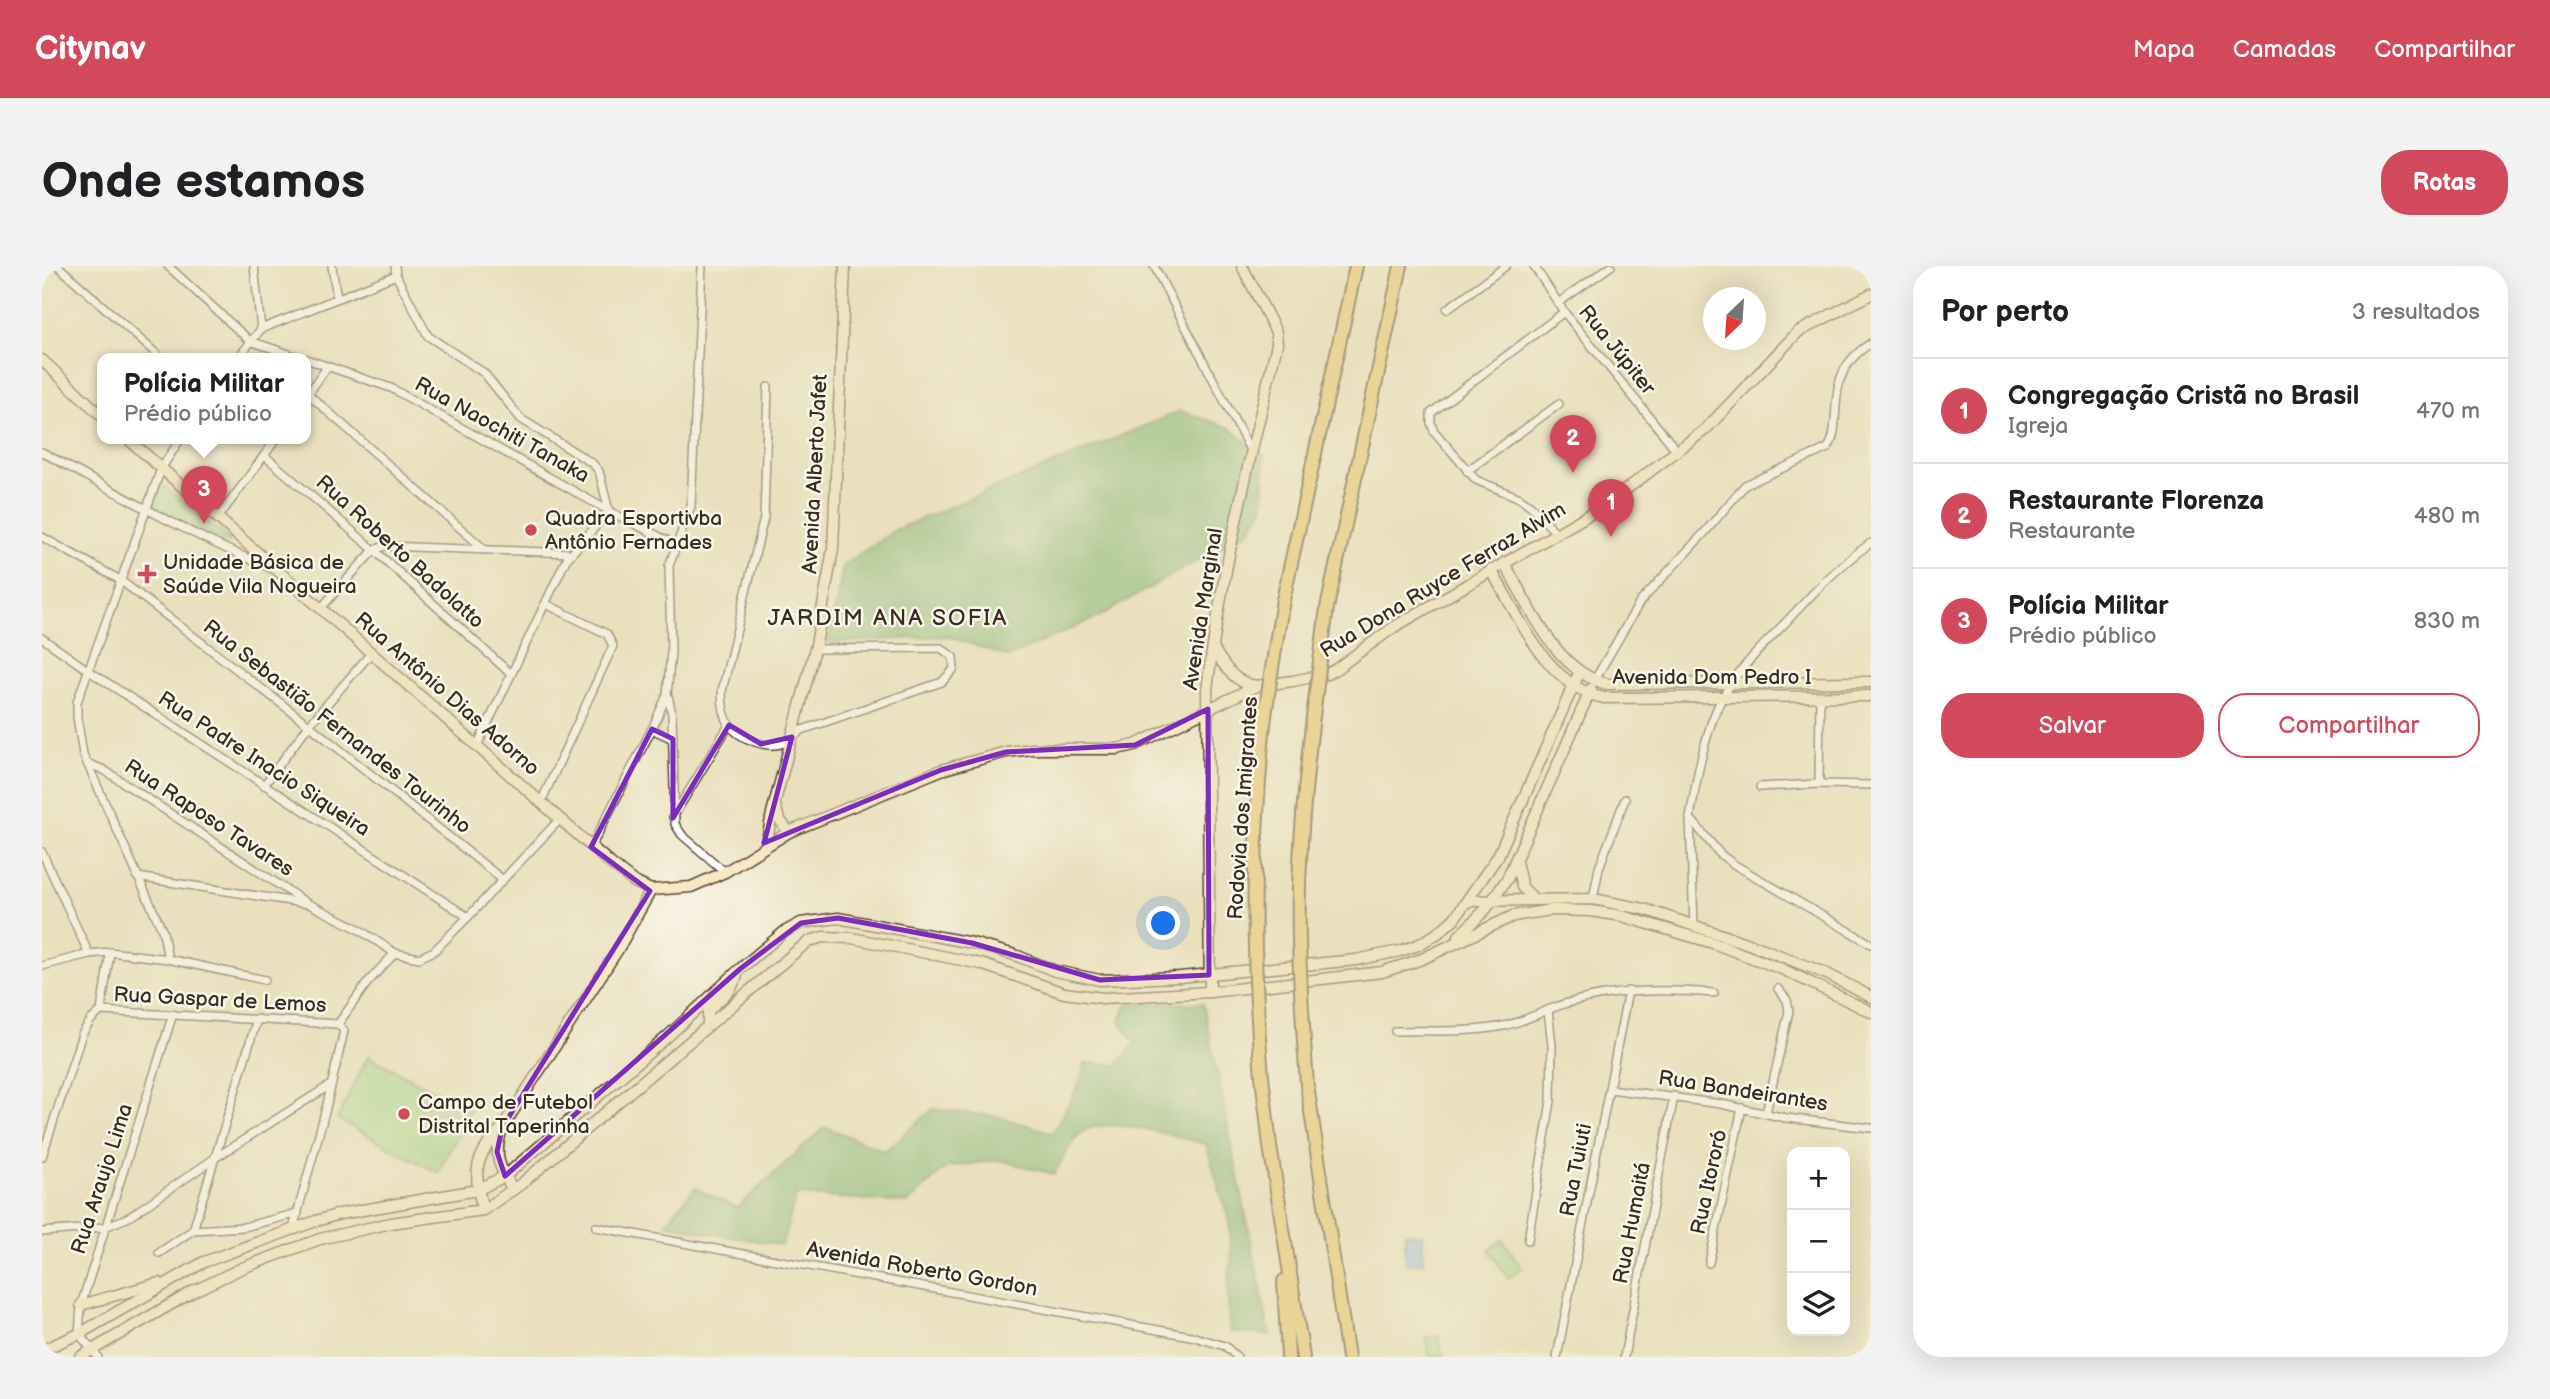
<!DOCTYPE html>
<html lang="pt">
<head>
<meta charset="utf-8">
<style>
	:root { --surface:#fff; --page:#f2f2f2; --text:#202124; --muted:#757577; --line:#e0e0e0; --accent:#d1495b }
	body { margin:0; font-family:"Balsamiq Sans",sans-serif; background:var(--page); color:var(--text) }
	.controls { position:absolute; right:21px; bottom:21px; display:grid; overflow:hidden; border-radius:14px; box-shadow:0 7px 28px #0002 }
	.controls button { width:63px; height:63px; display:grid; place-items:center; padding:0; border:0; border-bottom:2px solid var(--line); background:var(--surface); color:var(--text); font:35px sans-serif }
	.compass { position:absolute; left:1661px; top:21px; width:63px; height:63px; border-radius:50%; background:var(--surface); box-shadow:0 7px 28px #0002; rotate:205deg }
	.you { position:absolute; left:1122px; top:658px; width:24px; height:24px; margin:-18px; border:5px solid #fff; border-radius:50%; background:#1a73e8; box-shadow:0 0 0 10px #1a73e833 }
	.badge { display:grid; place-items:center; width:46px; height:46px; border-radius:50%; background:var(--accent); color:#fff; font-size:23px; font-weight:700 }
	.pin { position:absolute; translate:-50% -58px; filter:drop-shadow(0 2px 4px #0008) }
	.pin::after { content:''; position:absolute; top:37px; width:24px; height:21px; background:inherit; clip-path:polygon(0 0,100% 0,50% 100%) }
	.popup { position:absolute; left:55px; top:87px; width:214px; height:91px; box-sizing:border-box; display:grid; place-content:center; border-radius:14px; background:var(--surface); filter:drop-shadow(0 2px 5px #0005); font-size:23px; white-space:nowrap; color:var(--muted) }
	.popup b { font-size:26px; color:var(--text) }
	.popup::after { content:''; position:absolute; left:50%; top:100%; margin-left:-14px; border:14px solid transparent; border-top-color:var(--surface) }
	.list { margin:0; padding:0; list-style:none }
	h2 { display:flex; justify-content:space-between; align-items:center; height:91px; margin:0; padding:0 28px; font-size:30px }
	h2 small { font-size:23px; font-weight:400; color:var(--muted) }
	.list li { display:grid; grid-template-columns:46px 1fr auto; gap:21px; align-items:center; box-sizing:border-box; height:105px; padding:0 28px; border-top:2px solid var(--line) }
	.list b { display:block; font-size:26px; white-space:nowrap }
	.list p { margin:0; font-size:23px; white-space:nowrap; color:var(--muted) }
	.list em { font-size:23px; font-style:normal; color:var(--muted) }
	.actions { display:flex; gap:14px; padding:21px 28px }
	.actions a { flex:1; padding:16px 0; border:2px solid var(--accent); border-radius:28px; text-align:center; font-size:24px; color:var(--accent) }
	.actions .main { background:var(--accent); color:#fff }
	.icon { flex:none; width:38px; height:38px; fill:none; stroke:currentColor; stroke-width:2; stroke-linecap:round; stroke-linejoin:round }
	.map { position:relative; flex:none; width:1829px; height:1091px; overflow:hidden; border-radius:28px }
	header { display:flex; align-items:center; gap:42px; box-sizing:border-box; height:98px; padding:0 35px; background:var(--accent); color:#fff }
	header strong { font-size:33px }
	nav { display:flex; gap:38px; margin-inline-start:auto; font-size:24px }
	.intro { display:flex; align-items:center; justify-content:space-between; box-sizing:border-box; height:168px; padding:0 42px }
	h1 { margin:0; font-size:49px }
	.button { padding:18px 32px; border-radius:28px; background:var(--accent); color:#fff; font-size:24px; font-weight:700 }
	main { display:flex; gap:42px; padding:0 42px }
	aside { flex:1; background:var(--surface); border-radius:28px; box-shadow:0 7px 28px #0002 }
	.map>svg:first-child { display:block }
</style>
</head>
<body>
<header>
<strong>Citynav</strong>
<nav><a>Mapa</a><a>Camadas</a><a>Compartilhar</a></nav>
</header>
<div class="intro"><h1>Onde estamos</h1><a class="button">Rotas</a></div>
<main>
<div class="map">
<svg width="1829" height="1091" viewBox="0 0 1829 1091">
	<rect width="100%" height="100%" fill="#fbf7ec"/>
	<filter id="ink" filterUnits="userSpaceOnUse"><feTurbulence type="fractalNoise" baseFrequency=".0143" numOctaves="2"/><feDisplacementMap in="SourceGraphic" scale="14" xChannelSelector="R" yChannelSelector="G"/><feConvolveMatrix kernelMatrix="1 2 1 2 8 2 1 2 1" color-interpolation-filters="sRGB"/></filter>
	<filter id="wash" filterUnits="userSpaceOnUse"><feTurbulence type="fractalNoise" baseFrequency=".00686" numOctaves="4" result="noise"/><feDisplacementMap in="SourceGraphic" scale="28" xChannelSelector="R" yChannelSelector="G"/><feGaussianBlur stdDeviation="1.57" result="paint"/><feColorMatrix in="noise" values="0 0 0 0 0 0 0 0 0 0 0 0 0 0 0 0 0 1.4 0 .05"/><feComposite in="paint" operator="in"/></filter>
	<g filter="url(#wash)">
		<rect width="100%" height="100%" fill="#eae0be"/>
		<g fill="#99d386" stroke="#6a7e52" stroke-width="2">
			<path d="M119,221H123L189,274L186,277L116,244L113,240V231Z"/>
			<path d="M326,790L429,844L396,907L295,853Z"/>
			<path d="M1461,974L1480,1002L1466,1012L1447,984Z"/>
			<path d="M1397,1070L1401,1091H1387L1384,1072Z"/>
		</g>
		<g fill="#7ab573" stroke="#5a7048" stroke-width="2">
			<path d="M1138,145L1186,161L1222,189V241L1207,265L1058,350L966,391L906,370L787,377L801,299L855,263Z"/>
			<path d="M1161,737L1228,1069L1187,1066L1186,1023L1190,986L1187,955L1164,878C1136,871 1063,848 1040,866C1028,876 1020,895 1012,908L957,894L905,901L866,937L754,929L740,979L662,966L624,957L653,922L695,942L783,861L843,885L891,843L954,850L1011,867L1037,818L1043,797L1075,799L1093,778L1078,755L1085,738Z"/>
		</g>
		<path fill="#83b3ee" stroke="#5f6e86" stroke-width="2" d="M1363,967L1381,968V997H1363Z"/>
	</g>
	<g filter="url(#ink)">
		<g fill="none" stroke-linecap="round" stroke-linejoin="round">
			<g stroke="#554536" stroke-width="10">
				<g id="street">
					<path d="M16,0L119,92"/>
					<path d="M126,0L208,75L259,92"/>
					<path d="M212,0L219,63"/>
					<path d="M290,0L295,32"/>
					<path d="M353,0L354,9L386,70L442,107L479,153L550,197L557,205L567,245L524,294L435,480"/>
					<path d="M1112,0L1209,186"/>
					<path d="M1492,0L1522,46L1636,186"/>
					<path d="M1516,37L1569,0"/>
					<path d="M1405,43L1464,0"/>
					<path d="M196,92L219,63L354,9"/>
					<path d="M264,93L349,122L567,245L634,279"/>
					<path d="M726,121L722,252L680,425C680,436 681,448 687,458C696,472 725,484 742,477C748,474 754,468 760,464L900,416L912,403L911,391L899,382L773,383"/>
					<path d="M266,128L442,283"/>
					<path d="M264,131L285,101"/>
					<path d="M0,186C75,227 151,271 231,303"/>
					<path d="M223,190L332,284L469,408"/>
					<path d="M1425,205L1517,138"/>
					<path d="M176,252L235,172"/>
					<path d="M1515,268L1489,240L1478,232L1434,214L1392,165L1389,157V147L1522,46"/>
					<path d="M0,271L78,314L267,459L461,614"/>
					<path d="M1829,277C1797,299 1772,326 1746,354C1719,382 1688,410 1673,447C1660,481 1654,516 1648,552L1678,588L1693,599L1829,678"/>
					<path d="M278,343L332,284L343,280L530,287"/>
					<path d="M0,372L47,405L426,651"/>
					<path d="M1552,415L1598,336L1664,265L1703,219L1786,182C1792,173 1792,165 1793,155C1795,119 1796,98 1829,77"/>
					<path d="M626,430L630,448L633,558L640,569L683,606"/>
					<path d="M610,463L631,473"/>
					<path d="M47,498L62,504L263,636"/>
					<path d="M1777,518L1778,430"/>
					<path d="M222,519L267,459L330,386"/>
					<path d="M1718,521L1777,518L1829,519"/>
					<path d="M499,536L571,380L565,368L504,338"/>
					<path d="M631,551L687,459"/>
					<path d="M1648,552L1652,660"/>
					<path d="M549,581L610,463L625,429L629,386L627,300L649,240L660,0"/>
					<path d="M0,586L47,688"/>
					<path d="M95,611L267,638L313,661L353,687L377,692L392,685L426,651L518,553"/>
					<path d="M1551,633L1557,602L1583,533"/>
					<path d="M126,693L121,666L41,488L35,451V436L119,203L139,172"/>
					<path d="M0,700L47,688L68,686L126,693L223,714"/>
					<path d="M59,745L296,758"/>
					<path d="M296,758L326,716L353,687"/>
					<path d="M1353,765C1386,764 1422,767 1456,761C1479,758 1499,745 1522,738C1573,723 1619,723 1672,727"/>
					<path d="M1568,823L1679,838L1744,852L1829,862"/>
					<path d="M1724,847L1747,745L1745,734L1736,723"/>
					<path d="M0,891L40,768L49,754L59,745L68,686"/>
					<path d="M554,961L1149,1070L1183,1080L1195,1091"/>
					<path d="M251,963L284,842L302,765L296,758"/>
					<path d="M151,964L215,753"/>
					<path d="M0,966L63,961L87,951L173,892L290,818"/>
					<path d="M1486,974L1509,835L1510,779L1506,744"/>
					<path d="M117,987L151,964L202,961L256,947"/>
					<path d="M1667,997L1700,842"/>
					<path d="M56,1091L37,1068L39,1039L131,748"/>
					<path d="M1515,1091L1586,725"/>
					<path d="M1582,1091L1632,830"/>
				</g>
			</g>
			<g stroke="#554536" stroke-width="13">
				<g id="secondary">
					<path d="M0,94L60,150"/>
					<path d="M85,172L568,597L592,616L609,624L649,621L683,606L747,566L899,504L964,486L991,483H1075L1093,479L1214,420L1251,415L1285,408L1294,403L1352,361L1562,240L1664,163L1756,66L1829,28"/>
					<path d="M1462,297C1488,340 1513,405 1565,418L1829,416"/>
					<path d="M1449,304C1477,350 1505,421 1562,432L1829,430"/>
					<path d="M1171,382C1183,401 1191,416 1214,420"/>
					<path d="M733,539L737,553L747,566"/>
					<path d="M724,580L730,547L774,379L791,283L803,0"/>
					<path d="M1474,596L1480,621L1491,632"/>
					<path d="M1427,635L1551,633L1602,643L1716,681L1785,708L1829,731"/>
					<path d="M1417,670L1444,643L1465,613L1549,423"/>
					<path d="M1168,726L1165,424C1179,307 1208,192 1235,78L1234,66L1200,0"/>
					<path d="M666,758V745L688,724L695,710"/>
					<path d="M460,863C451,890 457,901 471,924"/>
					<path d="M441,944C431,906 432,891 460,862L575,685L609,624"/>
					<path d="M39,1039L117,1017"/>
					<path d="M0,1084L37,1068L162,996L274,955L298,948L435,924L463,910L625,771L698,703L742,666L759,657L796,652L930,677L973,689L1013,705L1058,714L1138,711L1314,694L1358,685L1376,679L1396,667L1412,653L1456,590L1537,407"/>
					<path d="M38,1091L152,1025L200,1002L278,973L349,957L441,944L479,918L757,683L768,675L781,671L810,672L939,698L1022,727L1061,732L1168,726L1340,706L1380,693L1471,650L1509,644L1549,645L1580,650L1668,676L1740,703L1829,746"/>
				</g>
			</g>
			<g stroke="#554536" stroke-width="16">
				<g id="highway">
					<path d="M1241,334L1314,0"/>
					<path d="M1285,342L1359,0"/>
					<path d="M1220,810L1228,880L1261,1091"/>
					<path d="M1265,819L1306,1091"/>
					<path d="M1242,1015L1246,1091"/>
				</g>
			</g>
			<use href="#street" stroke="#fff" stroke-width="7"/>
			<use href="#secondary" stroke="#f8e8c3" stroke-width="10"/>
			<use href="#highway" stroke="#edc569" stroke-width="12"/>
			<g stroke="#554536" stroke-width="16" stroke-linecap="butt">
				<g id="highway-bridge">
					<path d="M1220,810C1210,696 1210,580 1221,467C1226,422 1234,378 1241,334"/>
					<path d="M1265,819C1260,746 1254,670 1258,596C1262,511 1274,426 1285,342"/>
				</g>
			</g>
			<use href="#highway-bridge" stroke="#edc569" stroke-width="12"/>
		</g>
	</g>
	<path d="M0 0H1829V1091H0ZM1166,443L1167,709L1058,714L930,677L796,652L759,657L698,703L463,910L455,886L460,862L608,625L549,581L610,463L631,473V552L687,459L719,478L750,471L722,577L899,504L964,486L1093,479Z" fill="#eae0be" fill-opacity=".55" fill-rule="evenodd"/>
	<path fill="none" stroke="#7b2cbf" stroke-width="5" stroke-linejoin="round" d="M1166,443L1167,709L1058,714L930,677L796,652L759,657L698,703L463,910L455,886L460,862L608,625L549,581L610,463L631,473V552L687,459L719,478L750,471L722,577L899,504L964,486L1093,479Z"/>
	<g fill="#d1495b" stroke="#fbf7ec" stroke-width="2.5">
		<circle cx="489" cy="264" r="7"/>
		<path d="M101.5 297.5h7v7h7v7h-7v7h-7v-7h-7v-7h7z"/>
		<circle cx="362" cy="848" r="7"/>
	</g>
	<g text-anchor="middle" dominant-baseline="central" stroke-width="5" stroke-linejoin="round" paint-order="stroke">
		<g font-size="21" fill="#3b2a1e" stroke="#fbf7ec">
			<text transform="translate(1575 84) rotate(51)">Rua Júpiter</text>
			<text transform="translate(460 164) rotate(29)">Rua Naochiti Tanaka</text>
			<text transform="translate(773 208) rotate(-87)">Avenida Alberto Jafet</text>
			<text transform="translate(358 286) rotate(42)">Rua Roberto Badolatto</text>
			<text transform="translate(1401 314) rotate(-31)">Rua Dona Ruyce Ferraz Alvim</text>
			<text transform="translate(1161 343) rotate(-81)">Avenida Marginal</text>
			<text x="1670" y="411">Avenida Dom Pedro I</text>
			<text transform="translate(405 428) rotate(41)">Rua Antônio Dias Adorno</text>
			<text transform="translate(295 461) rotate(38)">Rua Sebastião Fernandes Tourinho</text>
			<text transform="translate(222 498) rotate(33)">Rua Padre Inacio Siqueira</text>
			<text transform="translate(1201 542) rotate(-86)">Rodovia dos Imigrantes</text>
			<text transform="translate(167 552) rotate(33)">Rua Raposo Tavares</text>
			<text transform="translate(178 734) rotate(3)">Rua Gaspar de Lemos</text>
			<text transform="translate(1701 825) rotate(9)">Rua Bandeirantes</text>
			<text transform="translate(1534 904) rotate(-79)">Rua Tuiuti</text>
			<text transform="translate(60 913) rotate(-72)">Rua Araujo Lima</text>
			<text transform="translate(1667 916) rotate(-78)">Rua Itororó</text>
			<text transform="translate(1590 957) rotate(-79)">Rua Humaitá</text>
			<text transform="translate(880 1003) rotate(10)">Avenida Roberto Gordon</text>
		</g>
		<g font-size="21" fill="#3b2a1e" stroke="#fbf7ec" text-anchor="start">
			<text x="503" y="252">Quadra Esportivba<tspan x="503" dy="24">Antônio Fernades</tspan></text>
			<text x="121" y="296">Unidade Básica de<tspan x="121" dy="24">Saúde Vila Nogueira</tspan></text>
			<text x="376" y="836">Campo de Futebol<tspan x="376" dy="24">Distrital Taperinha</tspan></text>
		</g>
		<g font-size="23" letter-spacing="2" fill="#3b2a1e" stroke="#fbf7ec">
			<text x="846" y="352">JARDIM ANA SOFIA</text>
		</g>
	</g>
</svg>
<div class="controls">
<button>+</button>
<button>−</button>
<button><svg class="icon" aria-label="layers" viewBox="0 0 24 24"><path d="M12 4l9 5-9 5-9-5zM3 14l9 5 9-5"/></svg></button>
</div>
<svg class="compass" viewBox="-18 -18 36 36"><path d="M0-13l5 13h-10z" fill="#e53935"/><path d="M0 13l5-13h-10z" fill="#757577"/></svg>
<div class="you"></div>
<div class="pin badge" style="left:1569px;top:271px">1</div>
<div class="pin badge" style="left:1531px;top:207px">2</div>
<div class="pin badge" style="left:162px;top:258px">3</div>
<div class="popup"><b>Polícia Militar</b>Prédio público</div>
</div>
<aside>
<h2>Por perto<small>3 resultados</small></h2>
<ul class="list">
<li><span class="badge">1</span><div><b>Congregação Cristã no Brasil</b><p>Igreja</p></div><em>470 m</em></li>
<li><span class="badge">2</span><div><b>Restaurante Florenza</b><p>Restaurante</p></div><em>480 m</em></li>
<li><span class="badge">3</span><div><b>Polícia Militar</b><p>Prédio público</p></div><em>830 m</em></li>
</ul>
<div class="actions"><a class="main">Salvar</a><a>Compartilhar</a></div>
</aside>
</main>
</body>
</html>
